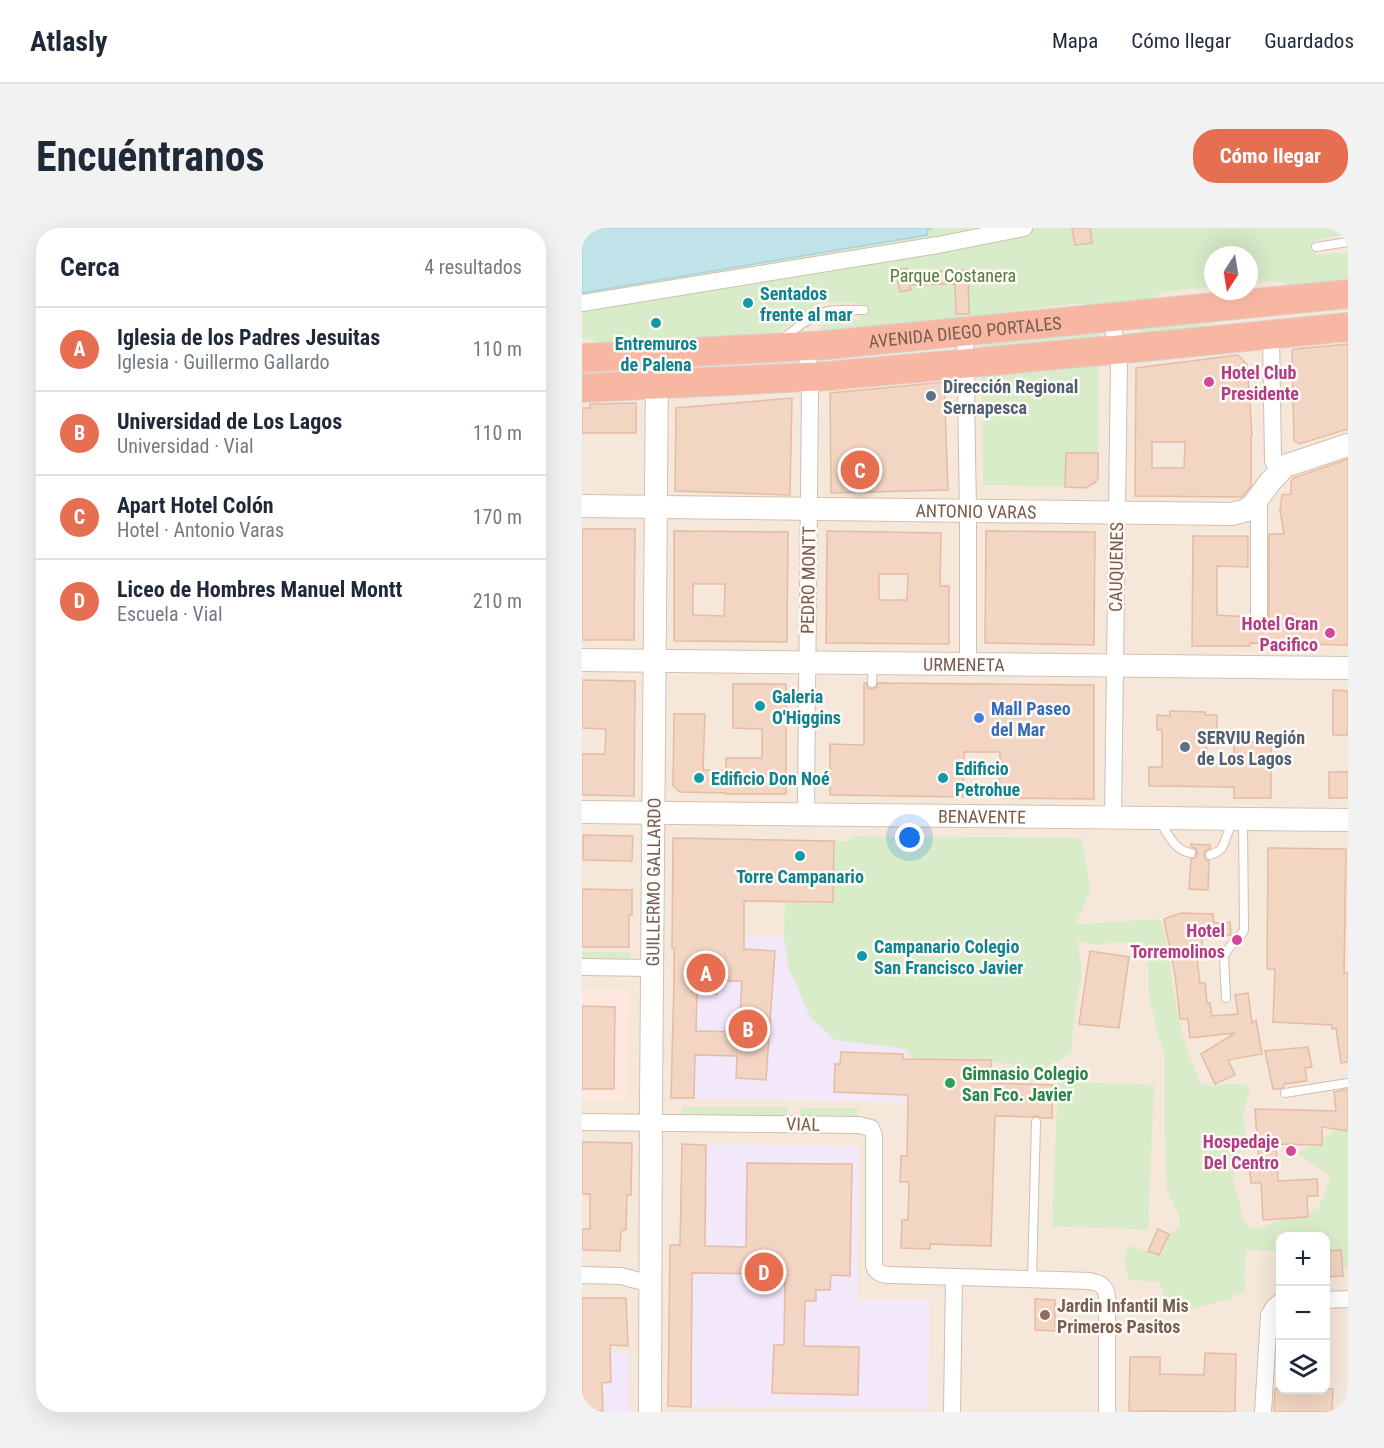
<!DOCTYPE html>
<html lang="es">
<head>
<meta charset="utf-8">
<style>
	:root { --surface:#fff; --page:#f2f2f3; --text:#1f2937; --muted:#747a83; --line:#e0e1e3; --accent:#e76f51 }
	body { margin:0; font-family:"Roboto Condensed",sans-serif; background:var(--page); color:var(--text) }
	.controls { position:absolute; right:18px; bottom:18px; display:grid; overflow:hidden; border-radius:12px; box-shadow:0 6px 24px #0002 }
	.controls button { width:54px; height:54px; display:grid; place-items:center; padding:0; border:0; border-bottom:2px solid var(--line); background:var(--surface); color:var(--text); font:30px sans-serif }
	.compass { position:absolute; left:622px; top:18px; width:54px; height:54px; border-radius:50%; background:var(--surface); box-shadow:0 6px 24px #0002; rotate:192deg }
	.you { position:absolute; left:328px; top:610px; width:21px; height:21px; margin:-15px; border:4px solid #fff; border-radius:50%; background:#1a73e8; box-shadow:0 0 0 9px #1a73e833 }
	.badge { display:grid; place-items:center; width:39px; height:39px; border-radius:50%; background:var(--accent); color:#fff; font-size:20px; font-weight:700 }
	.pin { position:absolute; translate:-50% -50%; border:3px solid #fff; box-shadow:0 2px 6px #0006 }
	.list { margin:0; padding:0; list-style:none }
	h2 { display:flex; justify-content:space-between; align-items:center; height:78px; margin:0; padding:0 24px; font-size:26px }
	h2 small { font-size:20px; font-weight:400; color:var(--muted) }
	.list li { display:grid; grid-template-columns:39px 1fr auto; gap:18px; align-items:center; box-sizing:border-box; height:84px; padding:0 24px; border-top:2px solid var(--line) }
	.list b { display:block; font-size:22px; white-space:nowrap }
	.list p { margin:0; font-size:20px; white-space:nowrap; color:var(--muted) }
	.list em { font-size:20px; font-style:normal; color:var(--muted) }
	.icon { flex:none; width:33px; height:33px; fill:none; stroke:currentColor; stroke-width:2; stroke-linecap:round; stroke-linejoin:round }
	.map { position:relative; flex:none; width:766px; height:1184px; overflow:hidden; border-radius:24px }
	header { display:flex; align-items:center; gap:36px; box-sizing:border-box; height:84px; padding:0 30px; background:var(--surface); border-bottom:2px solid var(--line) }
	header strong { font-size:28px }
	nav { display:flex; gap:33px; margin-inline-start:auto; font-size:21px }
	.intro { display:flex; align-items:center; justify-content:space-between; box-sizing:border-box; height:144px; padding:0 36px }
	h1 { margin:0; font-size:42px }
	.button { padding:15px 27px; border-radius:24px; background:var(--accent); color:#fff; font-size:21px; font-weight:700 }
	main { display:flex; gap:36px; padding:0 36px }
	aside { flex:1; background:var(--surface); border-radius:24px; box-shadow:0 6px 24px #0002 }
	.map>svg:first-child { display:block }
</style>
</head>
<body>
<header>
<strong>Atlasly</strong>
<nav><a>Mapa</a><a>Cómo llegar</a><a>Guardados</a></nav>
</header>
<div class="intro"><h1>Encuéntranos</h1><a class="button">Cómo llegar</a></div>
<main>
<aside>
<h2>Cerca<small>4 resultados</small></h2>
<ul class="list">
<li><span class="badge">A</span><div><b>Iglesia de los Padres Jesuitas</b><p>Iglesia · Guillermo Gallardo</p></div><em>110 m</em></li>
<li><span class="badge">B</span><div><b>Universidad de Los Lagos</b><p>Universidad · Vial</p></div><em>110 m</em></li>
<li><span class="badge">C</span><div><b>Apart Hotel Colón</b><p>Hotel · Antonio Varas</p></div><em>170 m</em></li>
<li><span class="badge">D</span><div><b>Liceo de Hombres Manuel Montt</b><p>Escuela · Vial</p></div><em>210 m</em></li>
</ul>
</aside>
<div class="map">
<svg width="766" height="1184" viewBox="0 0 766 1184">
	<rect width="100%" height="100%" fill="#fdf6ec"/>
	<path fill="#f5e8da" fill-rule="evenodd" d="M351,0H766V1184H0V65ZM631,27H667V63H631ZM698,1008H744V1162H698Z"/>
	<path fill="#fde8e0" d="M0,761H46L45,872H0Z"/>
	<g fill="#f3e8fa">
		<path d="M162,709H202L206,739L253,812L325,821L324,874L89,870L92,757L135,753Z"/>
		<path d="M100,916L277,918L275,1071L347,1072L346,1181L86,1178L88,1017H98Z"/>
		<path d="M0,1124H48L47,1184H0Z"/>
	</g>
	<g fill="#d8ecc9">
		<path d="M351,0H766V6L732,12L734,27L766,24V56L715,60L695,53L667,56V27H631V59L579,64L569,74L517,81L499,75L429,83L415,90L238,104V98L245,95L277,92L275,75L243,74L237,76L194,105L187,107L19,117L9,110L0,111V65L345,7L346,1Z"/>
		<path d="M641,91L610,103L559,105L558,101L561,98Z"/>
		<path d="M516,104L517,106V111L397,123V115Z"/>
		<path d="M517,136L516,225H484L483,259L401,257L400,148Z"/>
		<path d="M273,608L500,610L508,663L494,696L577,691L581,697L584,713L595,784L604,818L619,857L632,858L643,856L667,857V864L660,891L666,910L655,930L651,955L658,974L659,987L669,1002L736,981L749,948L715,925L759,900L766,901V1043L763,1038L744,1033V1008H698V1023L664,1022L662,1046L663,1063L646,1071L609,1082L585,1074L577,1054L547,1052L542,1032L547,1018L577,1027L587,1006L597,999V987L585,962L583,913V827L576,806L567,768V746L564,718L553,715L531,714L517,717L497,713L495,708L500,743L493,785L489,825L461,842L391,830L334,831L328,827L325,821L253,812L228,789L206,738L202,709L203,673L251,674L252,613H266L267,611Z"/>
		<path d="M0,724H48V731L0,730Z"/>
		<path d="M476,853L572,857L566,1002L470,998Z"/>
		<path d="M101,879H204L206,880L205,889L102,888L100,887V880Z"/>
		<path d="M219,880H273L276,881V888L274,889L218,888Z"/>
	</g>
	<path fill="#bfe3e8" stroke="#a5d3da" stroke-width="1.5" d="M0,0H351L346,1L345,7L0,65Z"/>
	<g fill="#f3d5c3" stroke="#e6bba3" stroke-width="1.5" fill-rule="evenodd">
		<path d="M490,0H508L510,15L493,17Z"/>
		<path d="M325,40L326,44L386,42L387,86H374L373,56L328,57L329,62L318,64L313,42Z"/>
		<path d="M766,116V201L717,216L712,212L710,123L712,121Z"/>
		<path d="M656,127L665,136L670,207L669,208V258L660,269L553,268L554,140ZM570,214H603L602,240H570Z"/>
		<path d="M362,154L366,262L249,265L248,165Z"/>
		<path d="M210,170L208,267L93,263L94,180Z"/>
		<path d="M54,175V205H0V180H8V176Z"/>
		<path d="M484,225H516V250L513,255L503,260L483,259Z"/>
		<path d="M766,231V417L668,415V418H610L611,308H666V339L635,338V387L667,389L668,393L672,396L676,397L682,396L686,393L687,387V306H702L698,283L700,267L709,266V254L711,250Z"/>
		<path d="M0,301H53L52,412H0Z"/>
		<path d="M92,303L206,304L205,414L92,413ZM111,356H143L142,388L111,387Z"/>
		<path d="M245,303L359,305L358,358H367V416L244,415ZM297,346H326L325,372H297Z"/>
		<path d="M404,303L513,304L512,417L403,415Z"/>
		<path d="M0,452L53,453L52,568L0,567V526H23L24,501L0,500Z"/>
		<path d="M282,455H284L286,460L290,461L295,459L296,455L512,457V571L417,570L418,524H382L381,569L248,567V516L282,517Z"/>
		<path d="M151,456H204V566H144V565L98,564L91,558L92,486H123L121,542H144V530H180V501L151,500Z"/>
		<path d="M751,462L766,463V507H751Z"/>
		<path d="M588,483L623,484V487H635V501H625V536H652V514H689V570H652V559L567,558V539H580V502H575V487L588,488Z"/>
		<rect x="747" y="544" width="19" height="26"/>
		<path d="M1,607L51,608L50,633L1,632Z"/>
		<path d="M91,610L252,613L251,674L162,673V721L193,723L184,852L154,850L155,828L113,827L112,870H89L92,753V720H90ZM135,753H160L157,804L114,803L115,766H135Z"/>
		<path d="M609,616L628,617V620L623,623L622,627L624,632L627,633L626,662L607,661L609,631L613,630L615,626L614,621L609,618Z"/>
		<path d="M686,620L764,621L762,745H766V834L759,835L754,800L750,801V797L691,794L693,741H685Z"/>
		<path d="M0,661L50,662V687H47V719H0Z"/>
		<path d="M599,685L631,686L632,695L648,694L649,707L620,711V721H614L618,755H623L625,775H628L630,788L656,786L653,767L666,765L670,795L674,792L680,826L646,832L653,847L633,856L619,826L653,805L608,810L606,791H598L593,747L582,691Z"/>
		<path d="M508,723L547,729L537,800L497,796Z"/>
		<path d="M0,778L33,779L32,861H0Z"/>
		<path d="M726,819L730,839L723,840L725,853L702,856V859L698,861H691L683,823Z"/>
		<path d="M259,824L321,826V831L409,832V855L471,857L470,890H459L455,888L450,889L413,888L409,1018L348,1016V1021L319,1020L320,992H326L327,954H318L319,928H325L326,867L252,864L253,836H258Z"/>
		<path d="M766,861V903L740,899V917L694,916L696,953L735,951L736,968H725L726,989L681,992L679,955H669L667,936H677L673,881L754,883L752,864Z"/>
		<path d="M0,914L50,915L49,967H45L44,1002L39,1003L38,1023L0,1022V1001H8V966H0Z"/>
		<path d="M100,916L124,917L123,1018L164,1019L165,935L270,936L268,1048L249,1047L248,1062H234V1073H223L222,1118L277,1119L276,1167L190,1165L192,1117H202L203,1046L110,1045L109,1179L86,1178L88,1017H98Z"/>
		<path d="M576,1001L587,1006L577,1027L566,1023Z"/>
		<path d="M759,1022L761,1048L744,1049V1023Z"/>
		<path d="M0,1070H44L46,1118L28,1117L29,1154L20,1155L21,1183H0Z"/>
		<path d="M453,1071L473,1072V1103L453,1102Z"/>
		<path d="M623,1125L654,1126L653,1184L547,1183L548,1129H578V1146L622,1147Z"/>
		<path d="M693,1161H751L750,1184H692Z"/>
	</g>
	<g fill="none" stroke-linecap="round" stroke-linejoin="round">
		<g stroke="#d1beb0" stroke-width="10">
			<g id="lane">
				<path d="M734,19L766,14"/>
				<path d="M201,111C214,100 229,87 247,83C258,81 271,82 282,82"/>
				<path d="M290,455L291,435"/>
				<path d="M577,593C587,606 591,622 609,625"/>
				<path d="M628,627L637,623L640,620L651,592"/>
				<path d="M644,770L642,729C645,717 657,713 662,702L661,592"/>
				<path d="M703,865L766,855"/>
				<path d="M450,1051L454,894"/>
			</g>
		</g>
		<g stroke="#d1beb0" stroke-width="18">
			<g id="street">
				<path d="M0,75L356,17L442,0"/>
				<path d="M529,89L537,132L531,589"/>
				<path d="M383,103L386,283V436"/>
				<path d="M689,106L691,233L695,240L699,242"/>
				<path d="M677,268V387"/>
				<path d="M225,587L224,570L228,164L225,118"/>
				<path d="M0,739L70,740"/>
				<path d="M0,894L277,897L289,900L292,907V1037C294,1045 299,1046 307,1047L508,1053C518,1055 524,1058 525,1069V1184"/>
				<path d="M0,1047L39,1048L69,1056"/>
				<path d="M744,1072L766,1071"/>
				<path d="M370,1184L372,1049"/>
				<path d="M681,1184L687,1087L692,1079L698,1074"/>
			</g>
		</g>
		<g stroke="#d6c0b0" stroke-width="24">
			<g id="secondary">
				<path id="s1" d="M0,278L649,286L665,282L671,277L688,254L703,238L766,217"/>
				<path id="s2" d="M0,432L766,440"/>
				<path id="s3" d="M0,584L766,592"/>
				<path id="s4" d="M68,1184L69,875L75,142"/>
			</g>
		</g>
		<g stroke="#dad1cd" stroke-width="30">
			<g id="highway">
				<path id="s5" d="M0,130L245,117L766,66"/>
				<path d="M0,160L246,148L552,120L766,99"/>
			</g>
		</g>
		<use href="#lane" stroke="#fff" stroke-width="8"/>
		<use href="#street" stroke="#fff" stroke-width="16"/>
		<use href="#secondary" stroke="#fff" stroke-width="22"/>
		<use href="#highway" stroke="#f7b7a3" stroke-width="28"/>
	</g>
	<g fill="#0f9aa8" stroke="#fffaf3" stroke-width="2">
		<circle cx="166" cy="75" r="6"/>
		<circle cx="74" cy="95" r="6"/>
		<circle cx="178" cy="478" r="6"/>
		<circle cx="117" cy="550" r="6"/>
		<circle cx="361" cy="550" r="6"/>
		<circle cx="218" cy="628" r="6"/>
		<circle cx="280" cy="728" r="6"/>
	</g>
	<g fill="#d1479c" stroke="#fffaf3" stroke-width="2">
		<circle cx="627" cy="154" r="6"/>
		<circle cx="748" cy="405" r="6"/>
		<circle cx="655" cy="712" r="6"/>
		<circle cx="709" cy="923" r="6"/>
	</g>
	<g fill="#5c6f8a" stroke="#fffaf3" stroke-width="2">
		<circle cx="349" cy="168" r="6"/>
		<circle cx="603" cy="519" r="6"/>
	</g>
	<circle fill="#3f7fe0" stroke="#fffaf3" stroke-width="2" cx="397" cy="490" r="6"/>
	<circle fill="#2e9e5b" stroke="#fffaf3" stroke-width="2" cx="368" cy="855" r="6"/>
	<circle fill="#8d6e63" stroke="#fffaf3" stroke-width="2" cx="463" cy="1087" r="6"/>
	<g text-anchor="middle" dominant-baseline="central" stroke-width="5" stroke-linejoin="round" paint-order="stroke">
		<g font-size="18" fill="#537a41" stroke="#fffaf3">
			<text x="371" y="47">Parque Costanera</text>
		</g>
		<g font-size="18" font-weight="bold" fill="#0d838f" stroke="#fffaf3" text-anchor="start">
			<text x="178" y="65">Sentados<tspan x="178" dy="21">frente al mar</tspan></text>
			<text x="74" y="115" text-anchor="middle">Entremuros<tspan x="74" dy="21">de Palena</tspan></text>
			<text x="190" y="468">Galeria<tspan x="190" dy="21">O'Higgins</tspan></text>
			<text x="373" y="540">Edificio<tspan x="373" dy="21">Petrohue</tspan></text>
			<text x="129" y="550">Edificio Don Noé</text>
			<text x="218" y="648" text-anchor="middle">Torre Campanario</text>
			<text x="292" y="718">Campanario Colegio<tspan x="292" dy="21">San Francisco Javier</tspan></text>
		</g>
		<g font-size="18" fill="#7a5c4d" stroke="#fffaf3">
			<text stroke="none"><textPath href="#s5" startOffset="384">AVENIDA DIEGO PORTALES</textPath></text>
			<text stroke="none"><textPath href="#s1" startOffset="394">ANTONIO VARAS</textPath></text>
			<text transform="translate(534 339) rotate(-89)">CAUQUENES</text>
			<text transform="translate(226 352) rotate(-89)">PEDRO MONTT</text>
			<text stroke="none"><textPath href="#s2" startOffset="382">URMENETA</textPath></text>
			<text stroke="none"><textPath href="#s3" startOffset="400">BENAVENTE</textPath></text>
			<text stroke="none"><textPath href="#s4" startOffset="530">GUILLERMO GALLARDO</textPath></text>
			<text transform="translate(221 896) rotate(1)">VIAL</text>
		</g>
		<g font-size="18" font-weight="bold" fill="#b23c85" stroke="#fffaf3" text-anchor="end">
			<text x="639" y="144" text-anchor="start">Hotel Club<tspan x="639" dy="21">Presidente</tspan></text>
			<text x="736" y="395">Hotel Gran<tspan x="736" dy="21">Pacifico</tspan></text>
			<text x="643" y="702">Hotel<tspan x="643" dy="21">Torremolinos</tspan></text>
			<text x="697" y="913">Hospedaje<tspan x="697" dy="21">Del Centro</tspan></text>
		</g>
		<g font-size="18" font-weight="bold" fill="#4e5e75" stroke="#fffaf3" text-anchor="start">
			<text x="361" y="158">Dirección Regional<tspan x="361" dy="21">Sernapesca</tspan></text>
			<text x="615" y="509">SERVIU Región<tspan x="615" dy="21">de Los Lagos</tspan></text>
		</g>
		<g font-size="18" font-weight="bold" fill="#366cbe" stroke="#fffaf3" text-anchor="start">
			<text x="409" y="480">Mall Paseo<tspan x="409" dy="21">del Mar</tspan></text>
		</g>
		<g font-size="18" font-weight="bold" fill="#27864d" stroke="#fffaf3" text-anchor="start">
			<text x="380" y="845">Gimnasio Colegio<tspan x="380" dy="21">San Fco. Javier</tspan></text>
		</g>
		<g font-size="18" font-weight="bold" fill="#785e54" stroke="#fffaf3" text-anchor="start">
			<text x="475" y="1077">Jardin Infantil Mis<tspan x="475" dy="21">Primeros Pasitos</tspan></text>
		</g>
	</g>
</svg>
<div class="controls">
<button>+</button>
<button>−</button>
<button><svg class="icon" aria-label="layers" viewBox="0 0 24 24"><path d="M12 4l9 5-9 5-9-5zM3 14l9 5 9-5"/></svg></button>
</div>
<svg class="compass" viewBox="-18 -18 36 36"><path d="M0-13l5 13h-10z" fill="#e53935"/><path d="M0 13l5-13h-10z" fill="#747a83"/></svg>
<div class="you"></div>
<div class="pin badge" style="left:124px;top:745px">A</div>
<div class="pin badge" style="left:166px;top:801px">B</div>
<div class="pin badge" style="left:278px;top:242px">C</div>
<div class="pin badge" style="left:182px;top:1044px">D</div>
</div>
</main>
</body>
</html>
